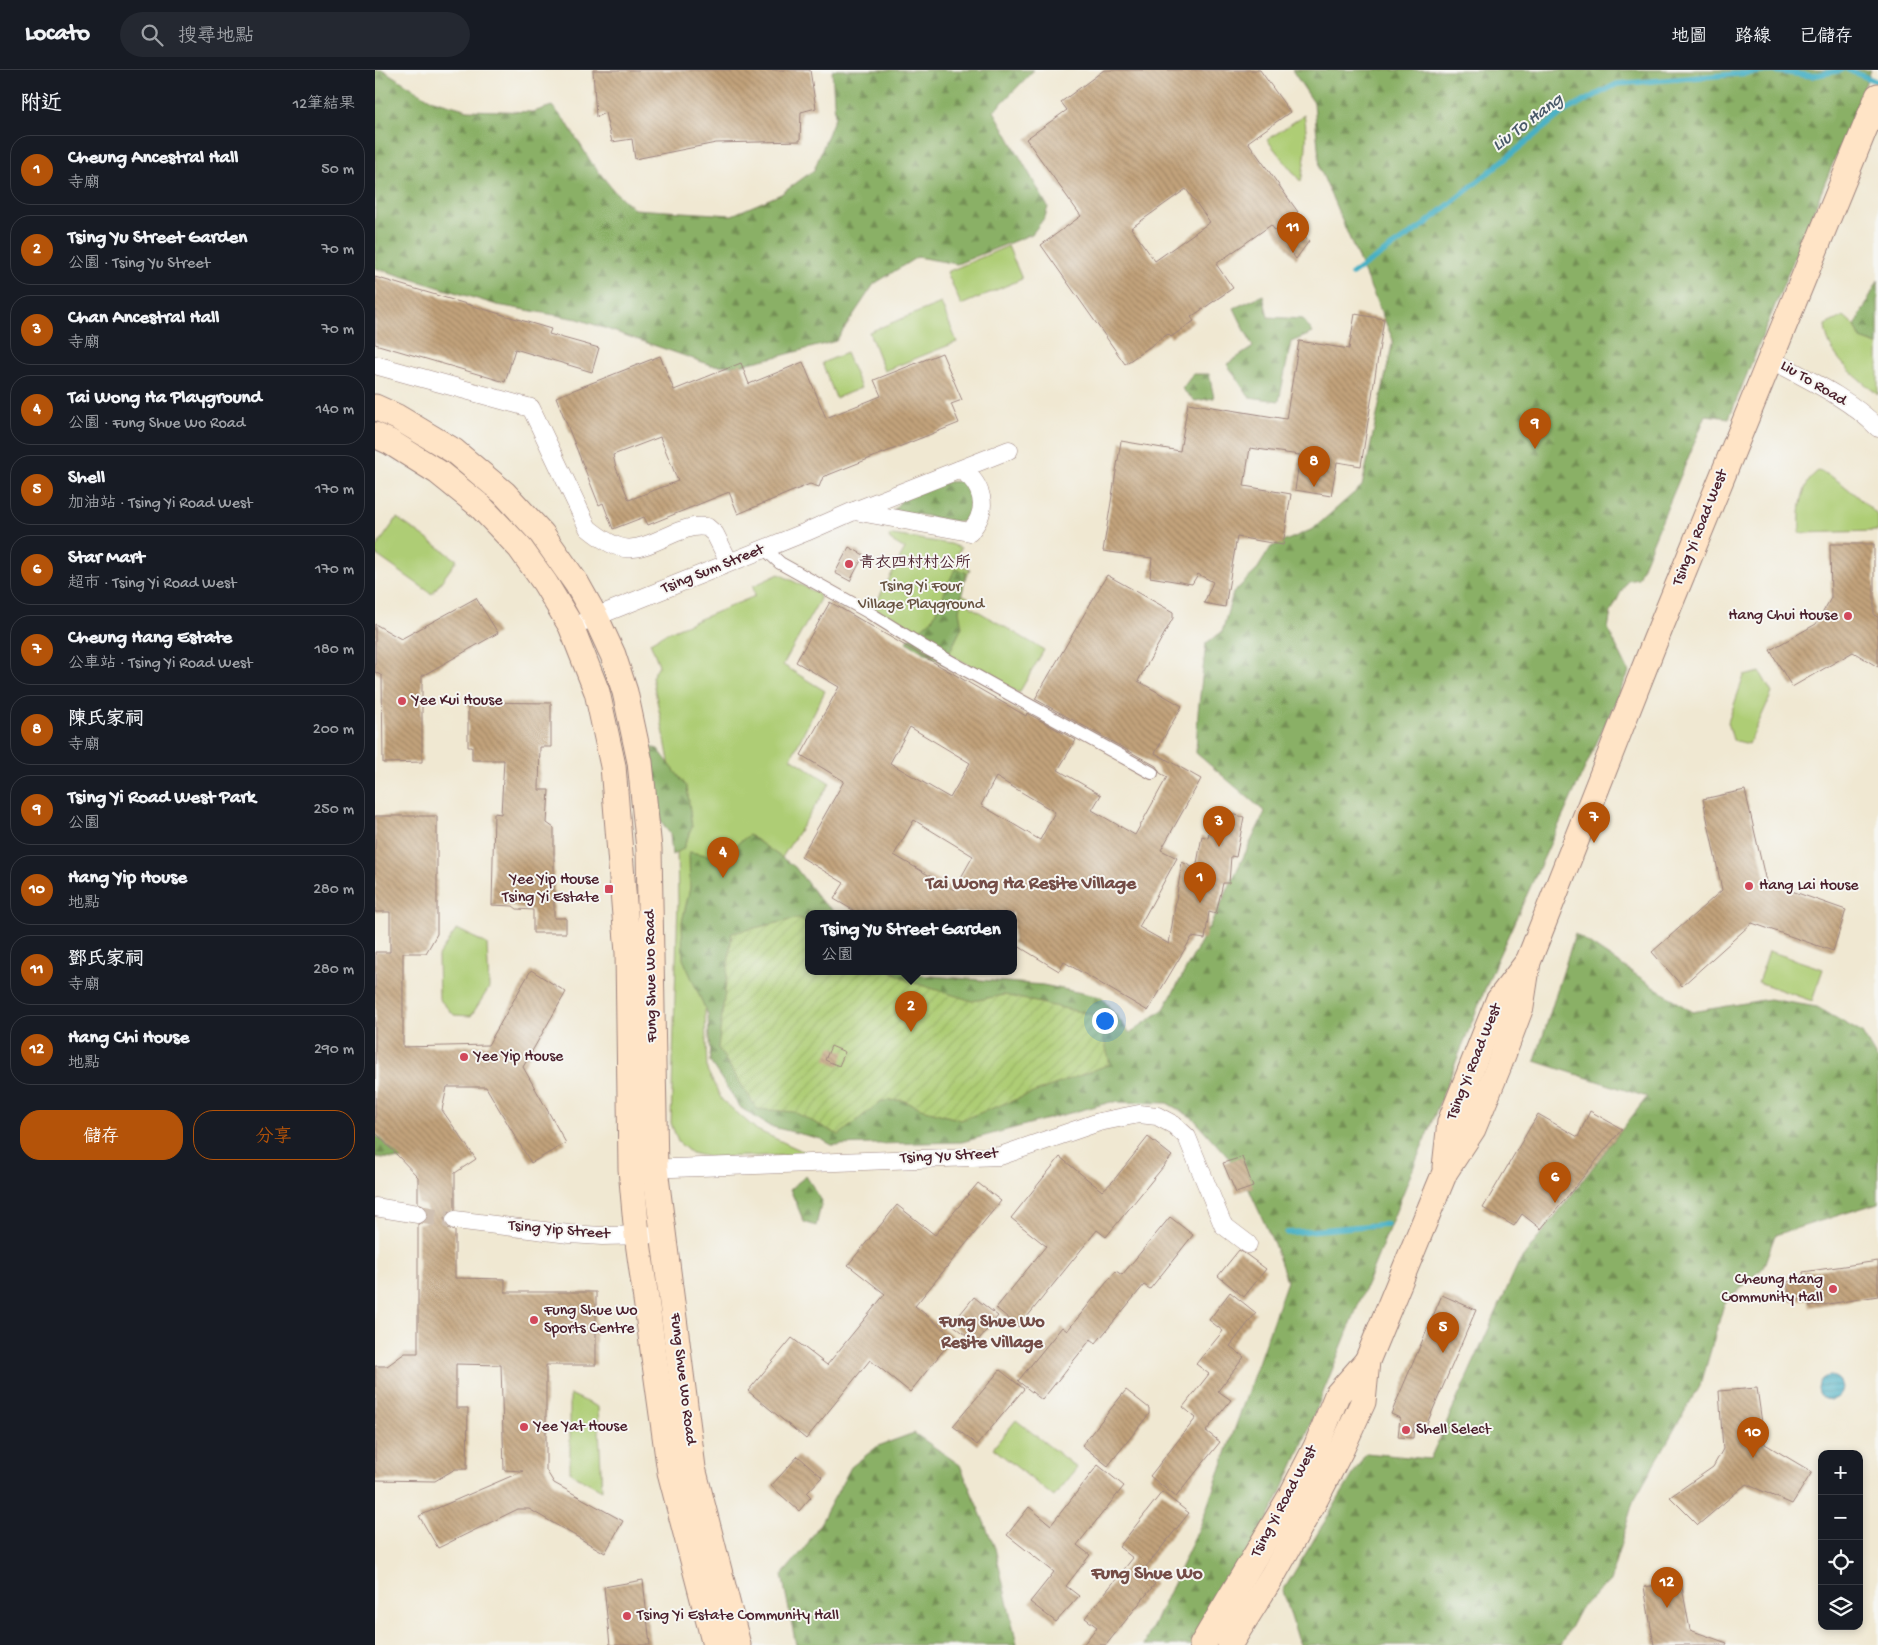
<!DOCTYPE html>
<html lang="zh-TW">
<head>
<meta charset="utf-8">
<style>
	:root { --surface:#171b24; --page:#242831; --text:#f1f3f6; --muted:#9ea1a6; --line:#363941; --accent:#b45309 }
	body { margin:0; font-family:"Gochi Hand","LXGW WenKai TC",sans-serif; background:var(--page); color:var(--text) }
	.controls { position:absolute; right:15px; bottom:15px; display:grid; overflow:hidden; border-radius:10px; box-shadow:0 2px 8px #0003 }
	.controls button { width:45px; height:45px; display:grid; place-items:center; padding:0; border:0; border-bottom:1px solid var(--line); background:var(--surface); color:var(--text); font:25px sans-serif }
	.you { position:absolute; left:729px; top:950px; width:18px; height:18px; margin:-12px; border:4px solid #fff; border-radius:50%; background:#1a73e8; box-shadow:0 0 0 8px #1a73e833 }
	.badge { display:grid; place-items:center; width:32px; height:32px; border-radius:50%; background:var(--accent); color:#fff; font-size:16px; font-weight:700 }
	.pin { position:absolute; translate:-50% -41px; filter:drop-shadow(0 1px 2px #0008) }
	.pin::after { content:''; position:absolute; top:26px; width:18px; height:15px; background:inherit; clip-path:polygon(0 0,100% 0,50% 100%) }
	.popup { position:absolute; left:430px; top:840px; width:212px; height:65px; box-sizing:border-box; display:grid; place-content:center; border-radius:10px; background:var(--surface); filter:drop-shadow(0 1px 4px #0005); font-size:16px; white-space:nowrap; color:var(--muted) }
	.popup b { font-size:19px; color:var(--text) }
	.popup::after { content:''; position:absolute; left:50%; top:100%; margin-left:-10px; border:10px solid transparent; border-top-color:var(--surface) }
	.list { margin:0; padding:0; list-style:none }
	h2 { display:flex; justify-content:space-between; align-items:center; height:65px; margin:0; padding:0 20px; font-size:21px }
	h2 small { font-size:16px; font-weight:400; color:var(--muted) }
	.list li { display:grid; grid-template-columns:32px 1fr auto; gap:15px; align-items:center; box-sizing:border-box; height:70px; margin:0 10px 10px; padding:0 10px; border:1px solid var(--line); border-radius:20px }
	.list b { display:block; font-size:19px; white-space:nowrap }
	.list p { margin:0; font-size:16px; white-space:nowrap; color:var(--muted) }
	.list em { font-size:16px; font-style:normal; color:var(--muted) }
	.actions { display:flex; gap:10px; padding:15px 20px }
	.actions a { flex:1; padding:11px 0; border:1px solid var(--accent); border-radius:20px; text-align:center; font-size:18px; color:var(--accent) }
	.actions .main { background:var(--accent); color:#fff }
	.icon { flex:none; width:28px; height:28px; fill:none; stroke:currentColor; stroke-width:2; stroke-linecap:round; stroke-linejoin:round }
	.map { position:relative; flex:none; width:1503px; height:1575px; overflow:hidden }
	header { display:flex; align-items:center; gap:30px; box-sizing:border-box; height:70px; padding:0 25px; background:var(--surface); border-bottom:1px solid var(--line) }
	header strong { font-size:24px }
	nav { display:flex; gap:28px; margin-inline-start:auto; font-size:18px }
	.search { width:350px; height:45px; background:var(--page); display:flex; align-items:center; gap:12px; box-sizing:border-box; padding:0 18px; border-radius:28px; color:var(--muted); font-size:19px }
	main { display:flex }
	aside { flex:1; background:var(--surface) }
	.map>svg:first-child { display:block }
</style>
</head>
<body>
<header>
<strong>Locato</strong>
<div class="search"><svg class="icon" aria-label="search" viewBox="0 0 24 24"><circle cx="10" cy="10" r="6"/><path d="M15 15l6 6"/></svg>搜尋地點</div>
<nav><a>地圖</a><a>路線</a><a>已儲存</a></nav>
</header>
<main>
<aside>
<h2>附近<small>12筆結果</small></h2>
<ul class="list">
<li><span class="badge">1</span><div><b>Cheung Ancestral Hall</b><p>寺廟</p></div><em>50 m</em></li>
<li><span class="badge">2</span><div><b>Tsing Yu Street Garden</b><p>公園 · Tsing Yu Street</p></div><em>70 m</em></li>
<li><span class="badge">3</span><div><b>Chan Ancestral Hall</b><p>寺廟</p></div><em>70 m</em></li>
<li><span class="badge">4</span><div><b>Tai Wong Ha Playground</b><p>公園 · Fung Shue Wo Road</p></div><em>140 m</em></li>
<li><span class="badge">5</span><div><b>Shell</b><p>加油站 · Tsing Yi Road West</p></div><em>170 m</em></li>
<li><span class="badge">6</span><div><b>Star Mart</b><p>超市 · Tsing Yi Road West</p></div><em>170 m</em></li>
<li><span class="badge">7</span><div><b>Cheung Hang Estate</b><p>公車站 · Tsing Yi Road West</p></div><em>180 m</em></li>
<li><span class="badge">8</span><div><b>陳氏家祠</b><p>寺廟</p></div><em>200 m</em></li>
<li><span class="badge">9</span><div><b>Tsing Yi Road West Park</b><p>公園</p></div><em>250 m</em></li>
<li><span class="badge">10</span><div><b>Hang Yip House</b><p>地點</p></div><em>280 m</em></li>
<li><span class="badge">11</span><div><b>鄧氏家祠</b><p>寺廟</p></div><em>280 m</em></li>
<li><span class="badge">12</span><div><b>Hang Chi House</b><p>地點</p></div><em>290 m</em></li>
</ul>
<div class="actions"><a class="main">儲存</a><a>分享</a></div>
</aside>
<div class="map">
<svg width="1503" height="1575" viewBox="0 0 1503 1575">
	<defs>
		<pattern id="forest-firs" width="22" height="20" patternUnits="userSpaceOnUse" patternTransform="scale(1.25)"><rect width="22" height="20" fill="#8ab066"/><path d="M5 1l3.5 6h-7zM16 11l3.5 6h-7z" fill="#738f54"/></pattern>
		<pattern id="garden-furrows" width="10" height="10" patternUnits="userSpaceOnUse" patternTransform="scale(1.25)"><rect width="10" height="10" fill="#aecd74"/><path d="M-1 1l2-2M0 10L10 0M9 11l2-2" fill="none" stroke="#97b065"/></pattern>
		<pattern id="water-rules" width="6" height="5" patternUnits="userSpaceOnUse" patternTransform="scale(1.25)"><rect width="6" height="5" fill="#46b0c5"/><path d="M0 2.5h6" fill="none" stroke="#3c8fa0"/></pattern>
		<pattern id="building-back-hatch" width="6" height="6" patternUnits="userSpaceOnUse" patternTransform="scale(1.25)"><rect width="6" height="6" fill="#c2a37b"/><path d="M-1 5l2 2M0 0l6 6M5-1l2 2" fill="none" stroke="#a08465"/></pattern>
	</defs>
	<rect width="100%" height="100%" fill="#f6f6f2"/>
	<filter id="ink" filterUnits="userSpaceOnUse"><feTurbulence type="fractalNoise" baseFrequency=".02" numOctaves="2"/><feDisplacementMap in="SourceGraphic" scale="10" xChannelSelector="R" yChannelSelector="G"/><feConvolveMatrix kernelMatrix="1 2 1 2 8 2 1 2 1" color-interpolation-filters="sRGB"/></filter>
	<filter id="wash" filterUnits="userSpaceOnUse"><feTurbulence type="fractalNoise" baseFrequency=".0096" numOctaves="4" result="noise"/><feDisplacementMap in="SourceGraphic" scale="20" xChannelSelector="R" yChannelSelector="G"/><feGaussianBlur stdDeviation="1.12" result="paint"/><feColorMatrix in="noise" values="0 0 0 0 0 0 0 0 0 0 0 0 0 0 0 0 0 1.4 0 .05"/><feComposite in="paint" operator="in"/></filter>
	<g filter="url(#wash)">
		<rect width="100%" height="100%" fill="#f0e8d2"/>
		<g fill="#aecd74" stroke="#7c7650">
			<path d="M929,45C934,67 930,90 926,112L892,70Z"/>
			<path d="M633,176L647,209L586,235L572,202Z"/>
			<path d="M566,233L582,272L509,301L494,262Z"/>
			<path d="M1469,246L1480,256L1486,269L1503,275V325C1480,305 1452,287 1450,255Z"/>
			<path d="M471,283L486,318L461,328L447,293Z"/>
			<path d="M1443,401C1462,405 1487,432 1503,445V461L1425,463C1424,443 1425,414 1443,401Z"/>
			<path d="M22,448L82,490L57,524L0,484V479Z"/>
			<path d="M518,465L576,474L586,478L578,491L595,500L583,522L596,529L594,532L596,537L669,580L644,623L501,543L500,535L530,479L515,470L514,466Z"/>
			<path d="M404,504L444,524L445,529L408,595L450,621L416,688L455,713L375,837L329,914L332,1000L347,1030L382,1060L436,1085L333,1087L316,1083L303,1072L296,1053L303,831L301,730L289,664L277,607L284,595L275,572L289,564L380,526L378,516Z"/>
			<path d="M1385,602L1397,623L1374,674L1358,670L1353,652L1369,606Z"/>
			<path d="M82,859L112,874L114,918L96,946L79,945L64,929L63,886Z"/>
			<path d="M1394,881L1448,899L1437,931L1383,912Z"/>
			<path d="M195,1324L223,1337L227,1420L195,1403Z"/>
			<path d="M641,1350L702,1398L679,1427L618,1378Z"/>
		</g>
		<g fill="url(#forest-firs)" stroke="#6a6848">
			<path d="M0,0H8L55,29L93,40L158,42L177,36L192,53L216,92L239,121L259,139L357,145L406,124L439,100L460,47L457,0H659L619,41L673,137L670,147L657,164L582,194L542,187L499,214L461,271L409,285L360,296L336,295L203,249L122,235L0,198Z"/>
			<path d="M917,0H1496L1354,348L1331,345L1263,508L1252,510L1236,542L1233,559L1254,602L1121,892L923,1385L900,1436L822,1575H769L826,1454L912,1211L899,1174L866,1102L818,1048L792,1033L736,1032L587,1072L457,1075L446,1069L394,1056L366,1038L335,992L333,945L308,889L307,852L315,818L314,782L344,787L374,765L420,797L446,831L461,843H434V901H529L532,904L668,915L726,927L755,963L789,939L841,844L890,742L821,683L823,642L831,573L847,562L858,523L881,501L896,477L938,459L987,416L1018,270L945,99L939,33Z"/>
			<path d="M1503,210V275L1486,269L1480,256Z"/>
			<path d="M888,225L893,247L928,249L938,263L916,272L904,331L874,327L852,294L878,277L859,238Z"/>
			<path d="M818,304H834L839,328L820,331L807,319Z"/>
			<path d="M588,411C599,426 601,434 593,450L585,452L519,440L527,429L572,412Z"/>
			<path d="M580,499L591,502L584,541L587,557L569,594L531,572L558,548Z"/>
			<path d="M266,675L283,679L312,717L317,757L308,779L297,785L295,764L276,736Z"/>
			<path d="M1200,864L1317,942L1394,929L1442,937L1487,963L1503,990V1133L1400,1165L1388,1198L1349,1234L1327,1311L1258,1432L1235,1511L1205,1539L1186,1575H925L908,1521L991,1383L1055,1389L1143,1194L1272,1027L1160,991Z"/>
			<path d="M0,1064L27,1090L0,1087Z"/>
			<path d="M431,1106L447,1131L441,1156L429,1152L415,1119Z"/>
			<path d="M539,1363L585,1395L620,1478L642,1575H421L407,1505L429,1479L446,1452L476,1397L503,1376Z"/>
		</g>
		<path fill="url(#garden-furrows)" stroke="#7c7650" d="M425,848L433,854L434,901H516L533,911L597,931L629,925L723,946L735,994L586,1050L551,1040L527,1030L506,1031L464,1065L419,1042L382,1039L343,978L357,863Z"/>
		<circle fill="url(#water-rules)" stroke="#486878" cx="1455" cy="1318" r="12"/>
		<g fill="none" stroke-linecap="round" stroke-linejoin="round">
			<g stroke="#46b0c5" stroke-width="5.5">
				<path d="M1473,0L1503,12"/>
				<path d="M977,204L1049,155L1188,42L1242,14L1398,1L1437,6L1467,0"/>
				<path d="M912,1163L1012,1154"/>
			</g>
		</g>
		<g id="blocks">
			<g fill="url(#building-back-hatch)" fill-rule="evenodd">
				<path d="M218,0H435L441,38L426,42L425,71L341,73L260,89L257,69L237,72L230,43L221,47Z"/>
				<path d="M729,0H885L915,42L873,72L923,142L909,152L934,171L921,189L896,155L841,194L858,218L816,247L819,251L796,267L793,264L750,294L666,175L706,146L651,69L692,40L686,32ZM811,119L835,152L780,191L756,158Z"/>
				<path d="M0,207L176,259L174,264L224,278L217,302L140,279L130,312L0,274Z"/>
				<path d="M980,244L1009,249L986,396L962,392L956,426L920,420L925,385L875,378L869,416L916,424L908,475L862,467L850,537L829,533L838,512L823,504L817,514L775,507L777,488L728,481L746,371L805,381L813,333L911,349L924,271L974,279Z"/>
				<path d="M567,283L587,330L576,334L584,353L448,407L444,417L435,414L363,444L354,422L273,455L269,447L238,459L228,433L224,435L181,327L285,286L299,320L366,293L374,314L428,292L451,348L506,326L499,310ZM285,367L303,411L254,430L241,398L238,385Z"/>
				<path d="M1455,474H1499V545L1503,547V597L1478,582L1417,617L1395,580L1441,554L1456,528Z"/>
				<path d="M474,477L489,485L475,511L460,503Z"/>
				<path d="M732,505L798,542V548L763,611L807,636L780,683L826,709L786,780L802,788L764,857L794,874L807,792L821,799L827,766L833,768L838,740L869,747L861,787L856,786L854,813H848L841,844L834,842L830,869L817,867L773,941L689,892L684,901L638,873V843H483L459,829L469,813L426,787L469,711L426,685L464,617L421,592L455,532L651,646L652,643L701,670L683,700L726,725L717,740L760,765L792,707L785,703L781,696L660,629ZM535,657L595,693L575,728L515,693ZM621,707L680,742L665,770L606,735ZM539,750L598,786L579,820L519,785Z"/>
				<path d="M101,528L123,563L47,606V692L8,693L7,606L0,602V554L26,569Z"/>
				<path d="M93,632L176,633V677H165L164,720H174L172,753L179,758V848H191V863H158V840L142,839L138,836L117,835L119,743L126,744L129,690H97V677H93Z"/>
				<path d="M1370,720L1391,812L1471,840L1458,881L1377,853L1307,916L1277,882L1347,820L1328,729Z"/>
				<path d="M0,746H62V864L51,883H28V977L113,975L156,900L191,922L148,997L191,1073L156,1093L111,1017H72L67,1040L101,1089L80,1103V1140L72,1143L69,1149L73,1158L80,1161V1208L130,1209V1222H221V1295H171V1400L179,1413L248,1451L230,1483L154,1439H143L63,1478L44,1446L148,1401L129,1400L126,1295L81,1294V1338H93L92,1399H80L60,1411L0,1410V1296H12L30,1283H43V1154L51,1151L54,1145L50,1136L43,1133V1107L0,1062V882H15V842H0Z"/>
				<path d="M456,976L470,982L464,996L450,990Z"/>
				<path d="M1215,1041L1247,1059L1166,1159L1147,1144L1139,1156L1108,1138L1163,1044L1203,1067Z"/>
				<path d="M773,1067L797,1086L731,1167L722,1160L644,1257L621,1238L671,1176L636,1148L685,1087L727,1121L738,1111Z"/>
				<path d="M867,1087L878,1117L861,1123L848,1093Z"/>
				<path d="M603,1113L626,1131L540,1236L579,1267L535,1322L495,1290L431,1369L373,1321L417,1268L452,1295L510,1224L473,1195L522,1135L560,1165Z"/>
				<path d="M795,1147L818,1165L775,1219L769,1215L721,1273L716,1269L667,1330L643,1311L687,1257L692,1261L741,1201L747,1205Z"/>
				<path d="M864,1180L872,1185L891,1199L869,1227L843,1206Z"/>
				<path d="M1503,1191V1226L1435,1237L1433,1229L1415,1231L1412,1212L1429,1209L1428,1202Z"/>
				<path d="M855,1222L881,1243L855,1276L869,1287L843,1321L856,1330L831,1361L845,1372L801,1427L775,1406L821,1348L808,1337L834,1304L821,1294L848,1261L834,1250Z"/>
				<path d="M1067,1225L1101,1240L1050,1358L1039,1354L1038,1368L1023,1367L1025,1348L1016,1344Z"/>
				<path d="M599,1227L623,1246L601,1273L577,1254Z"/>
				<path d="M625,1300L649,1319L602,1375L578,1356Z"/>
				<path d="M1382,1318L1390,1374L1437,1402L1417,1434L1371,1414L1323,1455L1295,1427L1338,1397L1348,1379L1344,1321Z"/>
				<path d="M751,1320L774,1338V1344L733,1396L707,1375Z"/>
				<path d="M423,1386L447,1407L432,1423L436,1427L424,1441L396,1416Z"/>
				<path d="M723,1395L749,1416L702,1475L715,1485L691,1516L704,1526L681,1552L655,1532L679,1502L632,1465L654,1437L676,1455Z"/>
				<path d="M787,1422L814,1443L766,1503L780,1514L731,1575H708L722,1557L710,1548L758,1488L744,1477Z"/>
				<path d="M268,1510L275,1575H235L229,1517Z"/>
				<path d="M1306,1512L1315,1560L1352,1573L1351,1575H1279L1269,1517Z"/>
			</g>
		</g>
	</g>
	<g filter="url(#ink)">
		<use href="#blocks" fill-opacity="0" stroke="#9d847e" stroke-width="1"/>
		<g fill="none" stroke-linecap="round" stroke-linejoin="round">
			<path stroke="#cfc0b1" stroke-width="18" stroke-dasharray="18 9" stroke-linecap="butt" d="M43,1144L80,1150"/>
			<g stroke="#9d847e" stroke-width="14">
				<path id="pedestrian" d="M390,479L405,493L493,542L549,577L777,703"/>
			</g>
			<g stroke="#9d847e" stroke-width="19">
				<g id="minor">
					<path d="M1395,289C1432,309 1474,328 1503,358"/>
					<path d="M0,295L156,338L213,458C251,489 261,480 302,462C313,458 320,455 332,457L340,464L354,492"/>
					<path d="M479,441L595,462C598,458 602,453 604,448C612,430 602,407 584,400"/>
					<path d="M210,551L431,462L479,441L634,380"/>
					<path d="M270,1099L625,1086L724,1052L764,1044L782,1046L799,1055L812,1067L848,1155L873,1174"/>
					<path d="M0,1137L43,1144"/>
					<path d="M80,1150L194,1164L227,1166L273,1165"/>
				</g>
			</g>
			<g stroke="#9d847e" stroke-width="27">
				<g id="secondary">
					<path d="M0,337L22,347L79,381L129,423L167,464L202,514L221,548L238,585L250,622L265,692L274,779L280,1099L318,1398L363,1575"/>
					<path d="M0,365L15,372L63,402L105,436L145,478L170,513L196,556L222,622L238,696L253,883L256,1099L262,1165L295,1402L340,1575"/>
					<path d="M1070,1097L1075,1052L1123,931L1151,894"/>
					<path d="M827,1575L917,1424L941,1377L962,1325L992,1291"/>
					<path d="M854,1575L899,1503L939,1432L967,1378L988,1332L992,1291L1070,1102L1098,1059L1123,998L1146,937L1153,892L1280,571L1503,26"/>
				</g>
			</g>
			<use href="#pedestrian" stroke="#fff" stroke-width="12"/>
			<use href="#minor" stroke="#fff" stroke-width="18"/>
			<use href="#secondary" stroke="#ffe4c6" stroke-width="25"/>
		</g>
	</g>
	<g fill="#d1495b" stroke="#f6f6f2" stroke-width="2">
		<circle cx="474" cy="494" r="5"/>
		<circle cx="1473" cy="546" r="5"/>
		<circle cx="27" cy="631" r="5"/>
		<circle cx="1374" cy="816" r="5"/>
		<rect x="229" y="814" width="10" height="10" rx="2.5"/>
		<circle cx="89" cy="987" r="5"/>
		<circle cx="1458" cy="1219" r="5"/>
		<circle cx="159" cy="1250" r="5"/>
		<circle cx="149" cy="1357" r="5"/>
		<circle cx="1031" cy="1360" r="5"/>
		<circle cx="252" cy="1546" r="5"/>
	</g>
	<g text-anchor="middle" dominant-baseline="central" stroke-width="4" stroke-linejoin="round" paint-order="stroke">
		<g font-size="16" fill="#4a1f2b" stroke="#f6f6f2">
			<text transform="translate(1438 314) rotate(31)">Liu To Road</text>
			<text transform="translate(1326 458) rotate(-68)">Tsing Yi Road West</text>
			<text transform="translate(338 500) rotate(-22)">Tsing Sum Street</text>
			<text transform="translate(277 906) rotate(-91)">Fung Shue Wo Road</text>
			<text transform="translate(1100 992) rotate(-68)">Tsing Yi Road West</text>
			<text transform="translate(574 1087) rotate(-3)">Tsing Yu Street</text>
			<text transform="translate(184 1161) rotate(5)">Tsing Yip Street</text>
			<text transform="translate(307 1309) rotate(83)">Fung Shue Wo Road</text>
			<text transform="translate(910 1432) rotate(-62)">Tsing Yi Road West</text>
		</g>
		<g font-size="16" fill="#4a1f2b" stroke="#f6f6f2" text-anchor="start">
			<text x="484" y="494">青衣四村村公所</text>
			<text x="1463" y="546" text-anchor="end">Hang Chui House</text>
			<text x="37" y="631">Yee Kui House</text>
			<text x="224" y="810" text-anchor="end">Yee Yip House<tspan x="224" dy="18">Tsing Yi Estate</tspan></text>
			<text x="1384" y="816">Hang Lai House</text>
			<text x="99" y="987">Yee Yip House</text>
			<text x="1448" y="1210" text-anchor="end">Cheung Hang<tspan x="1448" dy="18">Community Hall</tspan></text>
			<text x="169" y="1241">Fung Shue Wo<tspan x="169" dy="18">Sports Centre</tspan></text>
			<text x="159" y="1357">Yee Yat House</text>
			<text x="1041" y="1360">Shell Select</text>
			<text x="262" y="1546">Tsing Yi Estate Community Hall</text>
		</g>
		<g font-size="16" fill="#685341" stroke="#f6f6f2">
			<text x="546" y="517">Tsing Yi Four<tspan x="546" dy="18">Village Playground</tspan></text>
		</g>
		<g font-size="18" font-style="italic" fill="#485969" stroke="#f6f6f2">
			<text transform="translate(1153 53) rotate(-37)">Liu To Hang</text>
		</g>
		<g font-size="18" font-weight="bold" fill="#744d47" stroke="#f6f6f2">
			<text x="617" y="1252">Fung Shue Wo<tspan x="617" dy="21">Resite Village</tspan></text>
		</g>
		<g font-size="19" font-weight="bold" fill="#744d47" stroke="#f6f6f2">
			<text x="656" y="814">Tai Wong Ha Resite Village</text>
			<text x="772" y="1504">Fung Shue Wo</text>
		</g>
	</g>
</svg>
<div class="controls">
<button>+</button>
<button>−</button>
<button><svg class="icon" aria-label="locate" viewBox="0 0 24 24"><circle cx="12" cy="12" r="6"/><path d="M12 2v4M12 18v4M2 12h4M18 12h4"/></svg></button>
<button><svg class="icon" aria-label="layers" viewBox="0 0 24 24"><path d="M12 4l9 5-9 5-9-5zM3 14l9 5 9-5"/></svg></button>
</div>
<div class="you"></div>
<div class="pin badge" style="left:825px;top:833px">1</div>
<div class="pin badge" style="left:536px;top:962px">2</div>
<div class="popup"><b>Tsing Yu Street Garden</b>公園</div>
<div class="pin badge" style="left:844px;top:777px">3</div>
<div class="pin badge" style="left:348px;top:808px">4</div>
<div class="pin badge" style="left:1068px;top:1283px">5</div>
<div class="pin badge" style="left:1180px;top:1133px">6</div>
<div class="pin badge" style="left:1219px;top:773px">7</div>
<div class="pin badge" style="left:939px;top:417px">8</div>
<div class="pin badge" style="left:1160px;top:379px">9</div>
<div class="pin badge" style="left:1378px;top:1388px">10</div>
<div class="pin badge" style="left:918px;top:183px">11</div>
<div class="pin badge" style="left:1292px;top:1538px">12</div>
</div>
</main>
</body>
</html>
